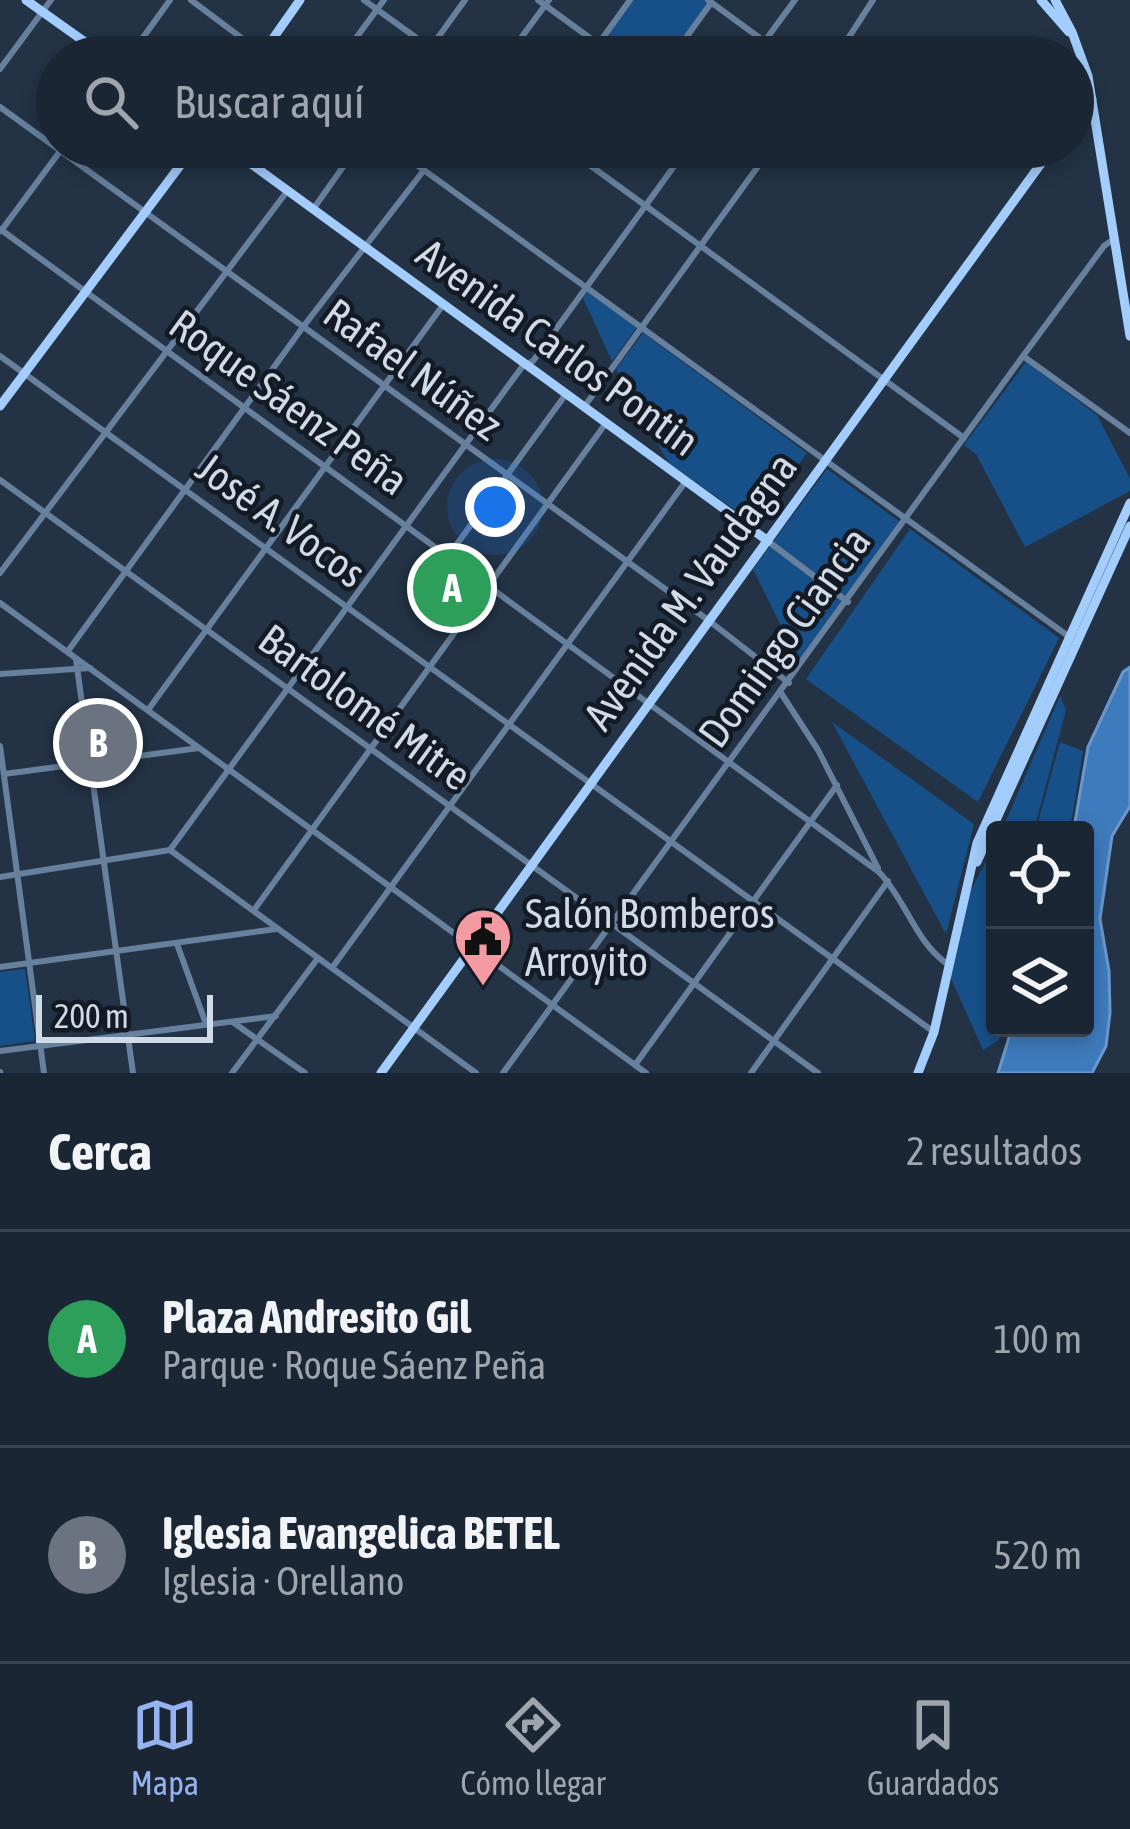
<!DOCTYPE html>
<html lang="es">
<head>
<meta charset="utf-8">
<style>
	:root { --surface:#1a2634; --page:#232e3c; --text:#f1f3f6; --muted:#9fa5ac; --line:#38434f; --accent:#95b2f1 }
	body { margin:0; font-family:"Asap Condensed",sans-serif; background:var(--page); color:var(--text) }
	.controls { position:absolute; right:36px; bottom:36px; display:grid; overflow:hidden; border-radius:12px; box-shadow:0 6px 18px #0003 }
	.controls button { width:108px; height:108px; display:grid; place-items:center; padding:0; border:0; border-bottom:3px solid var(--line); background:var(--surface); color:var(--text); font:60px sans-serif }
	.scale { position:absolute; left:36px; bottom:30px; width:177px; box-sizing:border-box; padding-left:12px; border:6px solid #d1dbe7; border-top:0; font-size:33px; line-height:42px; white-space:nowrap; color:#d1dbe7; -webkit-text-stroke:9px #131a23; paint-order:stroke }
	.you { position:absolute; left:495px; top:507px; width:42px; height:42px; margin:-30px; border:9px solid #fff; border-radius:50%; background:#1a73e8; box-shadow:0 0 0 18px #1a73e833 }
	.badge { display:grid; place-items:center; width:78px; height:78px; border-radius:50%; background:var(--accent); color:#fff; font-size:39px; font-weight:700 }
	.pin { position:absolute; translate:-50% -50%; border:6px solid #fff; box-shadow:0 3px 12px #0006 }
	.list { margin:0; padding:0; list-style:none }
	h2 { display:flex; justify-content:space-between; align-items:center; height:156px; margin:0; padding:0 48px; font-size:51px }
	h2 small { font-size:39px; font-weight:400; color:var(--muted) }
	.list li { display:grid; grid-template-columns:78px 1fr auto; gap:36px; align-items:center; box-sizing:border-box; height:216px; padding:0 48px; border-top:3px solid var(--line) }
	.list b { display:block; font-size:45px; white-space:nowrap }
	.list p { margin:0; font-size:39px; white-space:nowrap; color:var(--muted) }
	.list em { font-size:39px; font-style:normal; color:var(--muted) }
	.icon { flex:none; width:66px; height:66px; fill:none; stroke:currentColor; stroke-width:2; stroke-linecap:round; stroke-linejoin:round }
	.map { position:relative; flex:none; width:1130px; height:1073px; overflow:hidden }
	.search { position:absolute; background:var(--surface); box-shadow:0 6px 18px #0003; left:36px; right:36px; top:36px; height:132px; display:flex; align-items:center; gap:30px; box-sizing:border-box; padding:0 42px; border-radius:66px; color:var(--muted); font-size:45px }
	.sheet { height:588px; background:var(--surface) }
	nav { display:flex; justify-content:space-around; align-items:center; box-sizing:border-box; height:168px; border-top:3px solid var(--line); background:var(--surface); font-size:33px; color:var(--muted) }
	nav a { display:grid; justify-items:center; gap:6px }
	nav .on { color:var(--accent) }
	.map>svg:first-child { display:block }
</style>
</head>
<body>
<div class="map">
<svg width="1130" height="1073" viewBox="0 0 1130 1073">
	<rect width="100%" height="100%" fill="#233345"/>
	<g fill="#175089">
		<path d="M631,0H704L709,4L670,57H619L600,43Z"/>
		<path d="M587,292L637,327L612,361L583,298Z"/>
		<path d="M643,333L807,453L756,525L668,462L616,369Z"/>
		<path d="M1026,362L1097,415L1130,479V491L1025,547L976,454L964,445Z"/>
		<path d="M827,469L900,522L801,666L753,569Z"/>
		<path d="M910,529L1059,638L978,802L806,679Z"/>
		<path d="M447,556L485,583L458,622L420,593Z"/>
		<path d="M1060,696L1066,710L1034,830H1002Z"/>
		<path d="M832,722L974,824L946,934Z"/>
		<path d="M1060,742L1083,751L1070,830H1036Z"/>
		<path d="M995,844V1028H1002L999,1040L983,1050L950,976L970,892Z"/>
		<path d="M25,969L35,1041L0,1046V972Z"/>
	</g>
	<path fill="#3e7bbd" stroke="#6a98ca" stroke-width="3" d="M1130,667V806L1112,836L1100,919L1109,971L1110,1013L1106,1046L1092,1073H998L1012,1028H1085V830H1075V822L1088,747L1123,672Z"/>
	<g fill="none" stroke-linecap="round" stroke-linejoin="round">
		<g stroke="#66809d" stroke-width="6">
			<path d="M191,0L267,57"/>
			<path d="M364,0L443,57"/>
			<path d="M538,0L616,57"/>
			<path d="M708,0L786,57"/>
			<path d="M129,57L170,0"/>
			<path d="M342,57L384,0"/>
			<path d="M424,57L465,0"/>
			<path d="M507,57L549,0"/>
			<path d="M589,57L630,0"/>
			<path d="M672,57L711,3"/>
			<path d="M753,57L795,0"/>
			<path d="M836,57L873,0"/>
			<path d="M0,69L51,0"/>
			<path d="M0,107L708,620L789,683"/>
			<path d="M392,147L1068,636"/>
			<path d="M565,147L964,438"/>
			<path d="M741,147L761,161"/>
			<path d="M592,167L607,147"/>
			<path d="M260,170L276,147"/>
			<path d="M314,208L357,147"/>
			<path d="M0,229L879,872C906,900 916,944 949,965"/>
			<path d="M1,231L61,150"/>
			<path d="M0,356L934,1032"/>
			<path d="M1023,356L1130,433"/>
			<path d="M584,407L772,147"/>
			<path d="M0,480L818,1073"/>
			<path d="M769,542L848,602"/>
			<path d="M449,555L566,394"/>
			<path d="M0,573L288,190"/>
			<path d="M0,603L646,1073"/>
			<path d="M68,651L303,327L424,170"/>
			<path d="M76,660L133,1073"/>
			<path d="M0,674L90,668"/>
			<path d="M781,693L818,750L878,868"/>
			<path d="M148,710L443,305"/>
			<path d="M0,746L44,1073"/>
			<path d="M4,774L199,748"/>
			<path d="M170,850L522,367L533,361L688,147"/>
			<path d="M170,850L476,1073"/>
			<path d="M0,877L170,850"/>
			<path d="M254,910L606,423"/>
			<path d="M177,944L206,1024"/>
			<path d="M0,967L276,929"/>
			<path d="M332,968L686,481"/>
			<path d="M234,1023L305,1073"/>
			<path d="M0,1051L276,1016"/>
			<path d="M635,1065L837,785"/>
			<path d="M0,1072V1073"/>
			<path d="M232,1073L318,958"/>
			<path d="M503,1073L1023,356L1104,246L1114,239"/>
			<path d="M751,1073L888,881"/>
		</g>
		<g stroke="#a3cdfd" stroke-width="9">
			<path d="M26,0L106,57"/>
			<path d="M1041,0L1069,32"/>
			<path d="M1055,0L1072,32L1088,76L1130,336"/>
			<path d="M260,57L300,0"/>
			<path d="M1073,119L1092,99"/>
			<path d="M228,147L768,541"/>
			<path d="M0,406L194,147"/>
			<path d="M977,862L1130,526"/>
			<path d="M381,1073L1053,147"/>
			<path d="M918,1073L934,1032L977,843L1130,503"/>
		</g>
	</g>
	<defs>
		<g id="civic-pin" transform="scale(3)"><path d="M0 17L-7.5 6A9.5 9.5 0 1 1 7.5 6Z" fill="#f49aa3" stroke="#131a23"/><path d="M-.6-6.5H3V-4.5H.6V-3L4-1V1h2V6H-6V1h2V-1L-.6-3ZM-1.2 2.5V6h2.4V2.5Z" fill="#111"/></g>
	</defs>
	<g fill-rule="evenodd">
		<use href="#civic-pin" x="483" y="937"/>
	</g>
	<g text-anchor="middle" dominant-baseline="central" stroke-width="9" stroke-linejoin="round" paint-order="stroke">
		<g font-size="42" fill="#d1dbe7" stroke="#131a23">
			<text transform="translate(558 347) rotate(36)">Avenida Carlos Pontin</text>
			<text transform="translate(413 369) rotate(36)">Rafael Núñez</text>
			<text transform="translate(289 402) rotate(36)">Roque Sáenz Peña</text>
			<text transform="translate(281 520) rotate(36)">José A. Vocos</text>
			<text transform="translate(690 591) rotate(-54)">Avenida M. Vaudagna</text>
			<text transform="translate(784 637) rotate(-54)">Domingo Ciancia</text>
			<text transform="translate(365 707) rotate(36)">Bartolomé Mitre</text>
		</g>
		<g font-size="42" fill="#d1dbe7" stroke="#131a23" text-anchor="start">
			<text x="525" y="913">Salón Bomberos<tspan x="525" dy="48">Arroyito</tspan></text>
		</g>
	</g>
</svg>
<div class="controls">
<button><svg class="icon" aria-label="locate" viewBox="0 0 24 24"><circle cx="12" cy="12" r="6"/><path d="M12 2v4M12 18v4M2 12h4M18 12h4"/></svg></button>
<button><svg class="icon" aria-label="layers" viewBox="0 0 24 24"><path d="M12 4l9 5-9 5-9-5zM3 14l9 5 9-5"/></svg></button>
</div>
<div class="scale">200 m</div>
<div class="you"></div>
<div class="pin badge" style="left:452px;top:588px;background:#2e9e5b">A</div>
<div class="pin badge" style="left:98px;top:743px;background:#6b7280">B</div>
<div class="search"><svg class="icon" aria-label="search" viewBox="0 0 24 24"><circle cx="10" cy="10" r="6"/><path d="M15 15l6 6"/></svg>Buscar aquí</div>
</div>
<section class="sheet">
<h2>Cerca<small>2 resultados</small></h2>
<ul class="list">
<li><span class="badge" style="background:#2e9e5b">A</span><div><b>Plaza Andresito Gil</b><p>Parque · Roque Sáenz Peña</p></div><em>100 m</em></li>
<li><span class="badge" style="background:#6b7280">B</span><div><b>Iglesia Evangelica BETEL</b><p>Iglesia · Orellano</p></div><em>520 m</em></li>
</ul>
</section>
<nav>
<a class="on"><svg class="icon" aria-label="map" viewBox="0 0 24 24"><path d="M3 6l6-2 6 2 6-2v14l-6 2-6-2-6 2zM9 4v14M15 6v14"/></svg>Mapa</a>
<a><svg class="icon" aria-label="directions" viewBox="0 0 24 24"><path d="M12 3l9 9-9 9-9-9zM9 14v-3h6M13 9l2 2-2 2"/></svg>Cómo llegar</a>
<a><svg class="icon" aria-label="saved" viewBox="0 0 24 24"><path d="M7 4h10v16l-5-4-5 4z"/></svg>Guardados</a>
</nav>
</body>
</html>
